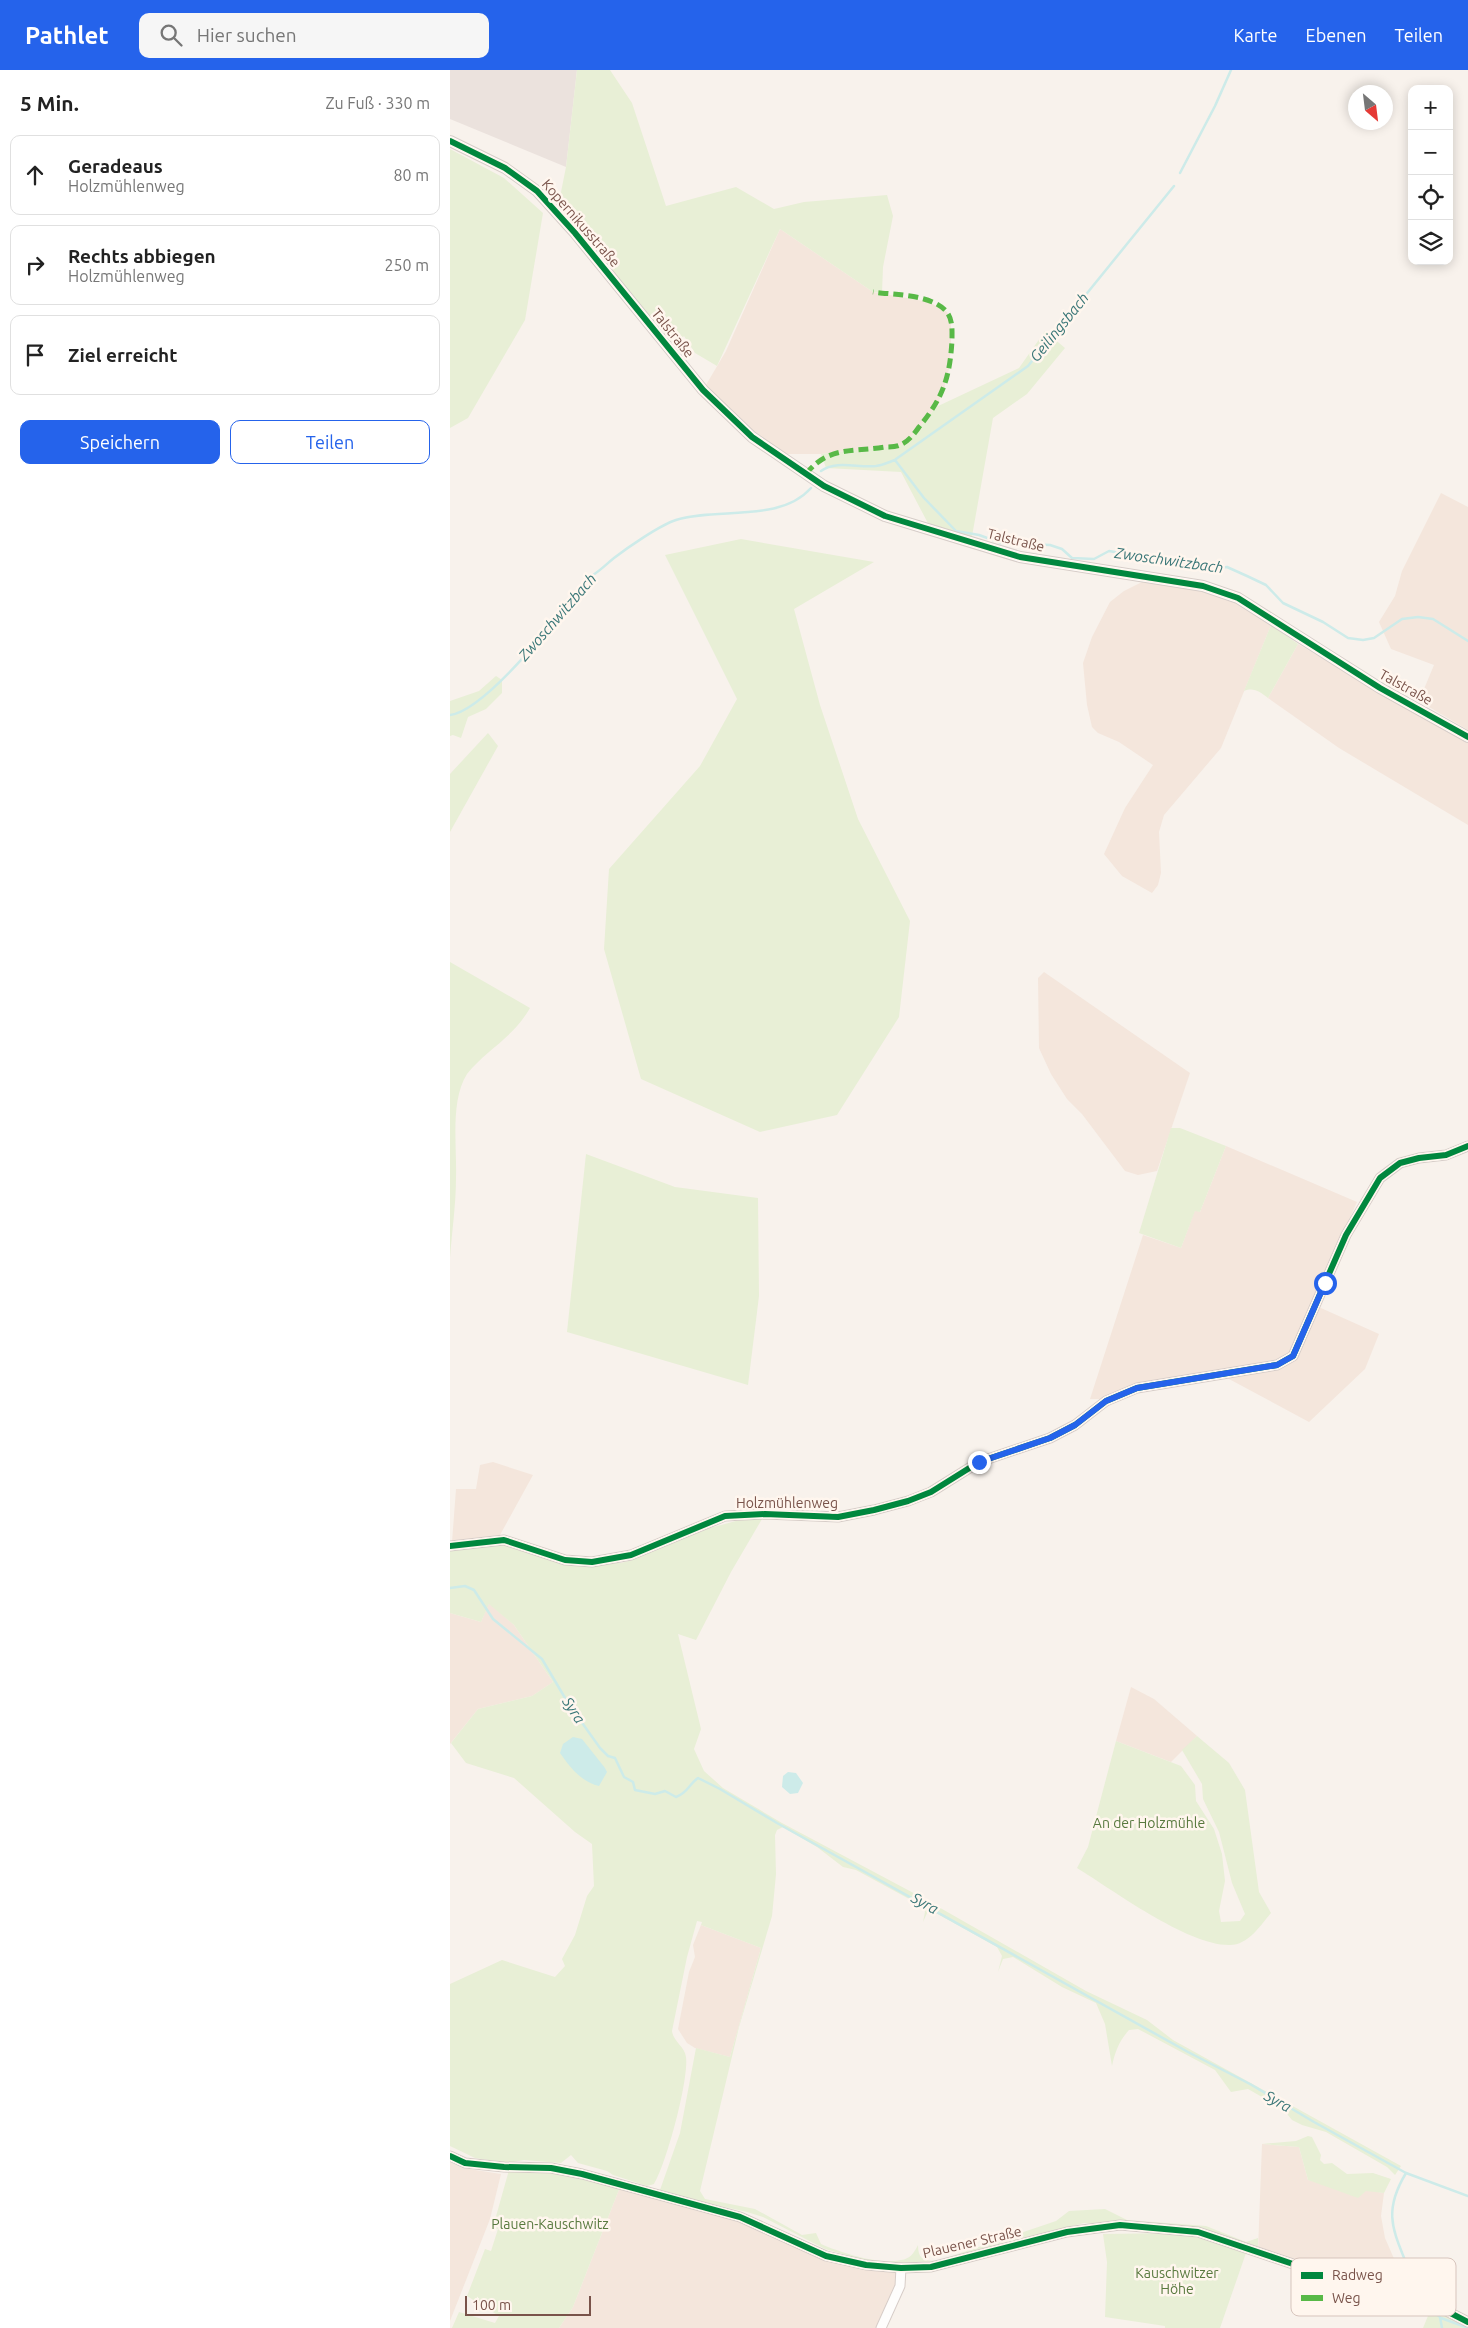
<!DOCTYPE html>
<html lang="de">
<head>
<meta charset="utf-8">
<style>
	:root { --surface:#fff; --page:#f6f6f6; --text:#222; --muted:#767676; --line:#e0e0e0; --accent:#2563eb }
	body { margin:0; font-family:Ubuntu,sans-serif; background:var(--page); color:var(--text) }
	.controls { position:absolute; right:15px; top:15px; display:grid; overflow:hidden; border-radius:10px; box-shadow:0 2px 12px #0003 }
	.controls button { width:45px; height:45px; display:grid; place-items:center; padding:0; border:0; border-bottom:1px solid var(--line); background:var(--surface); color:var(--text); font:25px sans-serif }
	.compass { position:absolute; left:898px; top:15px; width:45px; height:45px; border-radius:50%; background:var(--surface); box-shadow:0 2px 12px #0003; rotate:152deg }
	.scale { position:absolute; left:15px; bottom:12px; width:126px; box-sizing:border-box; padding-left:5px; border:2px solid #79534a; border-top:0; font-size:14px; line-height:18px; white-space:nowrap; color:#79534a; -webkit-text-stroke:4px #fff6ee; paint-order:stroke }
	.stop { position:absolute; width:15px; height:15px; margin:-11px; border:4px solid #2563eb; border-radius:50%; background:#fff }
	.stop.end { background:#2563eb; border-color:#fff; box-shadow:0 1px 5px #0008 }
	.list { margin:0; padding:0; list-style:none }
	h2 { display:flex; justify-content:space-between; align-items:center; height:65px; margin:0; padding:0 20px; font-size:21px }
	h2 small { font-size:16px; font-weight:400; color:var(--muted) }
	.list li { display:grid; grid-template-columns:32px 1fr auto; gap:15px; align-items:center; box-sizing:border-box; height:80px; margin:0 10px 10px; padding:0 10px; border:1px solid var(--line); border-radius:10px }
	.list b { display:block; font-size:19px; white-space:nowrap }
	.list p { margin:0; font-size:16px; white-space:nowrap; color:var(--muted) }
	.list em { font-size:16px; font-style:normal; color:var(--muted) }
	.actions { display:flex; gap:10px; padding:15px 20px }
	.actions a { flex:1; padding:11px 0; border:1px solid var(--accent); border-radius:10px; text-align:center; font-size:18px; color:var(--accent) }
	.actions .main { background:var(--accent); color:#fff }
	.icon { flex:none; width:28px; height:28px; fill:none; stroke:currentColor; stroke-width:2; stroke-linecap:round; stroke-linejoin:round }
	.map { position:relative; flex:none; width:1018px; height:2258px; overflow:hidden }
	header { display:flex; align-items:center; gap:30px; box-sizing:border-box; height:70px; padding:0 25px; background:var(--accent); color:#fff }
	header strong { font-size:24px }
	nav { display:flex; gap:28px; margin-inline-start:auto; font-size:18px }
	.search { width:350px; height:45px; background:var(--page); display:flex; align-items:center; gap:12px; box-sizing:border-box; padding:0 18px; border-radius:10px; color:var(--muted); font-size:19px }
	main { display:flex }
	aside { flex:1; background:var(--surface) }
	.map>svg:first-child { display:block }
</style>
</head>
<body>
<header>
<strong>Pathlet</strong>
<div class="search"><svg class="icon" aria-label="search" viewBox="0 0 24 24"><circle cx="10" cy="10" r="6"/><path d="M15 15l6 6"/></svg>Hier suchen</div>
<nav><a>Karte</a><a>Ebenen</a><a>Teilen</a></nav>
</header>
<main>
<aside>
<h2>5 Min.<small>Zu Fuß · 330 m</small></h2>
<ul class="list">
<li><svg class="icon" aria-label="ahead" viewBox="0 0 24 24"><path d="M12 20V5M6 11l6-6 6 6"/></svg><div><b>Geradeaus</b><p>Holzmühlenweg</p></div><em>80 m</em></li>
<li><svg class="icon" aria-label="right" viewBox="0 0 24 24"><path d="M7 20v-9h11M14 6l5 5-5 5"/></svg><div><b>Rechts abbiegen</b><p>Holzmühlenweg</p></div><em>250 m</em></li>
<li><svg class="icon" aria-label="arrive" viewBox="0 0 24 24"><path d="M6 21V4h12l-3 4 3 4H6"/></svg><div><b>Ziel erreicht</b></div></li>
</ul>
<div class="actions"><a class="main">Speichern</a><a>Teilen</a></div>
</aside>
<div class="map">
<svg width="1018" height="2258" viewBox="0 0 1018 2258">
	<rect width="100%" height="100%" fill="#f8f2ec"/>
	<g fill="#f4e6dc">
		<path d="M330,159L423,222L479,232L497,242L501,250V273L499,299L493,323L486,337L463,365L451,375L371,384H326L253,320L276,281Z"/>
		<path d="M991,423L1018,437V660L969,631L984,595L941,579L929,552L945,526L952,501Z"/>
		<path d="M701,511L761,522L783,531L821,555L771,678L714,745L709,762L711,803L708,815L702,823L672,806L654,784L675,738L703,695L669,672L648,663L642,657L637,635L633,593L642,567L660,532L674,521L692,512Z"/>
		<path d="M848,574L1018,673V755L889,678L818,628Z"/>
		<path d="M594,902L740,1003L707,1101L688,1105L675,1101L632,1044L617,1029L601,1004L589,978L588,908Z"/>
		<path d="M776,1076L907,1132L862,1234L929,1264L915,1299L859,1352L779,1309L770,1300L656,1329H640L693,1165L731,1178L745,1140L750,1142Z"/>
		<path d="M43,1392L83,1405L50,1465L2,1472L6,1419H26L30,1395Z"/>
		<path d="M39,1533L64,1555L103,1612L82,1626L28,1639L0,1674V1543L31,1552Z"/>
		<path d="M681,1617L704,1629L747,1666L721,1692L666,1671Z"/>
		<path d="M251,1855L311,1878L280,1987L245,1978L237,1973L228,1959L239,1902L245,1887L243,1875Z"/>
		<path d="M812,2074L849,2077L858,2110L934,2123L931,2146L935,2168L952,2207L947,2211L931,2210L890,2202L808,2180Z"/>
		<path d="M0,2092L12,2098L51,2104L40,2149L0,2251Z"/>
		<path d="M170,2117L289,2150L350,2178L453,2202L432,2258H109L123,2237Z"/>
	</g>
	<path fill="#ebe2dd" d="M0,0H127L116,97L0,49Z"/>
	<g fill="#e8efd6">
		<path d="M127,0H160L182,33L216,136L286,117L324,139L354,132L437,125L443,146L433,197L432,223L423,222L330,159L267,296L245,283L234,266L220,280L107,142L116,97Z"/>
		<path d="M0,79L54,108L93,143L75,250L18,348L0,358Z"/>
		<path d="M595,261L615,278L577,324L543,348L521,472L481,459L451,402L376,398L371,384L451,375L463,365L486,337L569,298Z"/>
		<path d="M291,469L424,492L344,539L370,635L408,749L460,851L449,947L387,1045L310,1062L191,1009L154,879L159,799L250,696L287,629L215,485Z"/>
		<path d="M821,555L848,574L818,628C810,622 804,617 794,621Z"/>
		<path d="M46,606L52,610V623L36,639L18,647L11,668L3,665L0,666V631L29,621Z"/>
		<path d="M38,663L48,676L0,762V704Z"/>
		<path d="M0,892L80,938C62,969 37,979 17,1004C0,1031 7,1075 6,1108C6,1134 2,1161 0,1188Z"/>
		<path d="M721,1058H730L776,1076L750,1142L745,1141L731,1178L689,1163Z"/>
		<path d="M136,1084L225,1117L308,1128L309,1226L298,1315L117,1262Z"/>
		<path d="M297,1448L312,1449L281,1502L246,1570L228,1564L251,1659L244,1679L254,1701L273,1718L332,1753L471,1827L636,1921L697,1950L723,1970L951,2096L945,2105L937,2097L876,2062L852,2055L842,2050L833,2039L798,2019L781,2022L765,2000L688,1959L679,1960C669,1971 665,1982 662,1996L655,1954L646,1933L612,1917L563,1887L553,1889L548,1902L552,1886L547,1877L484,1842L478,1841L473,1852L475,1842L472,1836L406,1800L393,1797L367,1777L333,1757L327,1760L325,1765L326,1804L322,1846L289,1957L250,2121L255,2129L305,2139L352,2165L366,2163L371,2174C392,2183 428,2195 451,2190C460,2189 464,2183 468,2175C468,2191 476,2192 490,2190L606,2151L619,2141L655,2139L677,2150L756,2156L796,2172L808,2168V2180L762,2165L634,2153L489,2192L459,2194L439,2193L413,2190L375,2179L313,2147L297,2142L212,2123L210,2120L230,2063L246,1978L280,1987L311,1878L251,1855L252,1852L247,1851L237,1887L222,1961C223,1971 235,1977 236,1987C239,2010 216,2095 204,2114L197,2116L163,2105L157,2101L128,2093L121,2085L111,2093L74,2090L58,2093L25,2088L0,2076V1914L52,1890L105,1907L115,1896L112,1889L125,1865L137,1826L144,1816L142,1774L125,1762L64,1708L16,1693L1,1673L28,1639L82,1626L103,1612L64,1555L39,1534L31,1552L0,1543V1480L61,1473L75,1482L106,1492L171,1493L182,1490L245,1462Z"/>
		<path d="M747,1666L779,1693L795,1720L809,1822L821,1843C810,1856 798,1875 780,1875C738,1876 663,1820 627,1798L638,1777L666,1671L731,1696L745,1715L746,1731L764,1759L772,1784L775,1811L769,1841L771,1852L790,1851L795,1844L782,1813L769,1762L753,1729L752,1714L732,1680Z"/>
		<path d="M858,2066L862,2067L871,2085L870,2090L874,2094L882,2093L897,2104L923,2103L941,2109L934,2123L916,2121L908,2128L858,2110L849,2077L812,2074L846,2071Z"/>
		<path d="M59,2100L99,2101L170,2117L123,2237L109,2258H2L9,2242L45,2253L49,2246L17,2226L35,2179L41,2181L48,2159L43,2157Z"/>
		<path d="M724,2163L760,2170L796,2183L770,2258H715V2256L655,2247L657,2192L653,2164Z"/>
		<path d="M983,2234L1018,2252V2258H973Z"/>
	</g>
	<g fill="#cdebe9">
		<path d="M123,1667L132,1669L155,1698L157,1702L149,1716C131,1712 120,1697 110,1683L113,1674Z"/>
		<path d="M338,1702L346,1703L353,1713L348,1723L340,1724L332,1717L333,1706Z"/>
	</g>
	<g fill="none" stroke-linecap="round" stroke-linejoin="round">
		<g stroke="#cdebe9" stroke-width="2.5">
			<path d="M730,103L765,36L781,0"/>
			<path d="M446,389L578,296L724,116"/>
			<path d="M371,401C386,390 408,398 426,396C433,395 439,392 445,390L474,428L506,461L529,465L551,473L600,475L612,479L622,488L644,489L659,481L762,499L777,497L797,506L816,515L833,533L873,552L898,568L913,570L924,568L952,549L968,547L983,549L1018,571"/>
			<path d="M0,645C37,640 114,541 136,509C147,504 154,496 164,488C177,478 210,455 226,450C268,437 330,453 361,418"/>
			<path d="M0,1518L15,1516L24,1520L43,1549L92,1589L118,1633L150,1678L158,1686L165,1688L174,1707L183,1712L185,1720L205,1724L215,1721L226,1727C238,1723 239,1714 248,1708L270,1719L327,1753L738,1982L800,2014L864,2052L956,2103L1018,2126"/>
			<path d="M956,2103C930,2146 946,2164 961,2206"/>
			<path d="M972,2234L990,2247L992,2258"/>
			<path d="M991,2248L1018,2258"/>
		</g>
		<g stroke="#d7cdc8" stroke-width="11">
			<g id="minor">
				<path d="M0,1476L54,1470L115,1490L142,1492L181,1485L275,1446L315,1444L388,1447L424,1440L458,1431L481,1422L529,1392L600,1368L625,1355L656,1331L687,1318L827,1295L843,1286L896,1165L930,1108L950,1093L969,1088L996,1085L1018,1076"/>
				<path d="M0,2086L15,2093L54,2097L101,2098L132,2104L290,2147L376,2186L416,2195L451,2198L481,2197L617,2162L670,2155L748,2162L843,2194L964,2221L983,2234L1018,2252"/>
				<path d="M431,2258L450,2216L451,2198"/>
			</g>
		</g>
		<g stroke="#d7cdc8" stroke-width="12">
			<path id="tertiary" d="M0,71L55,98L87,121L125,163L253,320L302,367L374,416L435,446L570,487L753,516L788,528L930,618L1018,667"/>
		</g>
		<use href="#minor" stroke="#fefdfc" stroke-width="9"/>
		<use href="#tertiary" stroke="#fefdfc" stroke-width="10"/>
		<path stroke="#58b947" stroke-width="5" stroke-dasharray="10 5" stroke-linecap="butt" d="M356,404C378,376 403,382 435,377C440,377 446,377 450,375C458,372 465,363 469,357C493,328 500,307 502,270C502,260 503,249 496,241C480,224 444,225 423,222"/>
		<g stroke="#fff6ee" stroke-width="9">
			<g id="cycleway">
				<path d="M0,71L55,98L87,121L125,163L253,320L302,367L374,416L435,446L570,487L753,516L788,528L930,618L1018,667"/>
				<path d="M0,1476L54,1470L115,1490L142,1492L181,1485L275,1446L315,1444L388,1447L424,1440L458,1431L481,1422L529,1392L600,1368L625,1355L656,1331L687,1318L827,1295L843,1286L896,1165L930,1108L950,1093L969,1088L996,1085L1018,1076"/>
				<path d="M0,2086L15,2093L54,2097L101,2098L132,2104L290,2147L376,2186L416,2195L451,2198L481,2197L617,2162L670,2155L748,2162L843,2194L964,2221L983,2234L1018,2252"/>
			</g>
		</g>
		<use href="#cycleway" stroke="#00873e" stroke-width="6"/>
	</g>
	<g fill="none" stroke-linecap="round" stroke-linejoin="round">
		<path stroke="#2563eb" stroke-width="6" d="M529,1392L600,1368L625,1355L656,1331L687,1318L827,1295L843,1286L875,1213"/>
	</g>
	<g text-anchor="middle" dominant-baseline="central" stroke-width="5" stroke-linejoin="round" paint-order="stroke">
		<g font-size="14" fill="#79534a" stroke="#fff6ee">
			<text transform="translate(131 153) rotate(49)">Kopernikusstraße</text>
			<text transform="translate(223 263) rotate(51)">Talstraße</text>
			<text transform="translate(566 470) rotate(14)">Talstraße</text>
			<text transform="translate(956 617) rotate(29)">Talstraße</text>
			<text x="337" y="1433">Holzmühlenweg</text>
			<text transform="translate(522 2172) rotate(-13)">Plauener Straße</text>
		</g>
		<g font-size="14" fill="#58793e" stroke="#fff6ee">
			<text x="699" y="1753">An der Holzmühle</text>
			<text x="100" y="2154">Plauen-Kauschwitz</text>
			<text x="727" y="2203">Kauschwitzer<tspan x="727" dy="16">Höhe</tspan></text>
		</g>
		<g font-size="15" font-style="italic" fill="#397677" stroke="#fff6ee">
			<text transform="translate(609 257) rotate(-51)">Geilingsbach</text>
			<text transform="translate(719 490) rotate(8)">Zwoschwitzbach</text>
			<text transform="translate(107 547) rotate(-49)">Zwoschwitzbach</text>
			<text transform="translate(124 1640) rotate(57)">Syra</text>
			<text transform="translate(475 1833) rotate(29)">Syra</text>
			<text transform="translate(828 2031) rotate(29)">Syra</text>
		</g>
	</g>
	<rect x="841" y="2188" width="165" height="58" rx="8" fill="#fff6ee" stroke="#d7c5bd" stroke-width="1"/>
	<rect x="851" y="2202" width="22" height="7" fill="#00873e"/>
	<rect x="851" y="2225" width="22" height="6" fill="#58b947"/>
	<g font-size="14" fill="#79534a">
		<text x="882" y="2210">Radweg</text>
		<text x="882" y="2233">Weg</text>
	</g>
</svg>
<div class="controls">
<button>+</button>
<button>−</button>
<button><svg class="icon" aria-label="locate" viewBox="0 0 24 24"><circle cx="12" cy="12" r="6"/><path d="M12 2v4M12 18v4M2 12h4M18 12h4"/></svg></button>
<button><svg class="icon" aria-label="layers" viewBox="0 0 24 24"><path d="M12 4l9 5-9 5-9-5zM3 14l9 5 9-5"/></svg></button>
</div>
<svg class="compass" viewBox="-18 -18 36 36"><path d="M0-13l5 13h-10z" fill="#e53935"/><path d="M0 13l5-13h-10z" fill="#767676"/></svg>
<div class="scale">100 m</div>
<div class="stop" style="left:875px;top:1213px"></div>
<div class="stop end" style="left:529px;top:1392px"></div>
</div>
</main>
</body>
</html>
